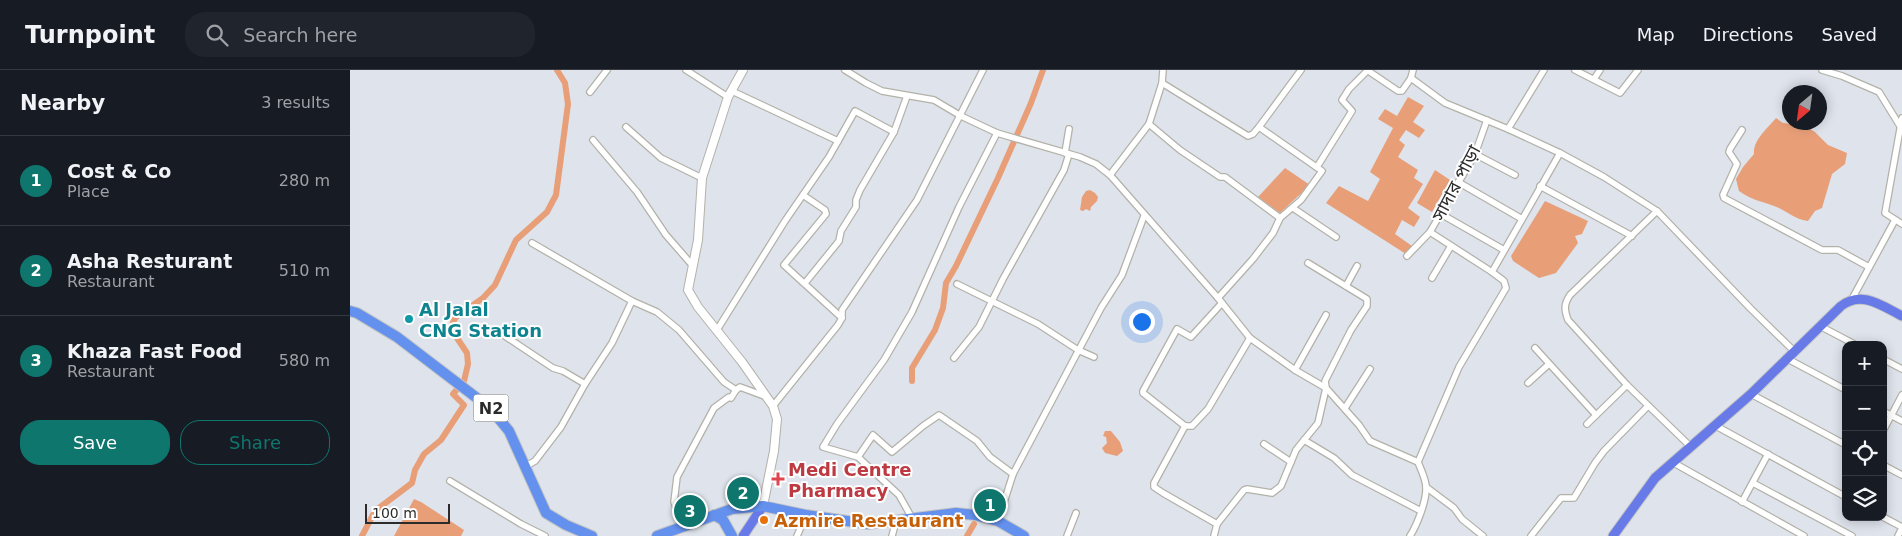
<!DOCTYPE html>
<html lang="en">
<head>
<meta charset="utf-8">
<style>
	:root { --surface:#171b24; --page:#20242c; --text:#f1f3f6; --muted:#9ea1a6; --line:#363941; --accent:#0f766e }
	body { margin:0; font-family:"DejaVu Sans","Noto Sans Bengali",sans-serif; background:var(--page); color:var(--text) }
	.controls { position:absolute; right:15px; bottom:15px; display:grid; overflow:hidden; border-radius:10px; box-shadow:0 2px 12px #0003 }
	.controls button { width:45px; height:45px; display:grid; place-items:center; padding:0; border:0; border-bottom:1px solid var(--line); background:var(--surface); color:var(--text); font:25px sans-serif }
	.compass { position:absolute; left:1432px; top:15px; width:45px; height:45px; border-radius:50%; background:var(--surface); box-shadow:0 2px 12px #0003; rotate:209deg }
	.scale { position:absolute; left:15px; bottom:12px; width:85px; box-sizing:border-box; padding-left:5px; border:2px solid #2b2b2b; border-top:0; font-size:14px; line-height:18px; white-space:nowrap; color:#2b2b2b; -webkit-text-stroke:4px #fff; paint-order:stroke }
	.you { position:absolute; left:791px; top:251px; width:18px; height:18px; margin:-12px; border:4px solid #fff; border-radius:50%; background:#1a73e8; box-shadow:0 0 0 8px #1a73e833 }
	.badge { display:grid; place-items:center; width:32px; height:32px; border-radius:50%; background:var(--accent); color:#fff; font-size:16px; font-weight:700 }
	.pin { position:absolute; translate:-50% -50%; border:2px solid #fff; box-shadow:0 1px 5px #0006 }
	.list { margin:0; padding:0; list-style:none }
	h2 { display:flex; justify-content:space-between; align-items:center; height:65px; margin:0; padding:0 20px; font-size:21px }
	h2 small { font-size:16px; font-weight:400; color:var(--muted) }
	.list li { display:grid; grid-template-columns:32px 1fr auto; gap:15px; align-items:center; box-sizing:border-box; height:90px; padding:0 20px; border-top:1px solid var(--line) }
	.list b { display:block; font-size:19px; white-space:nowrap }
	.list p { margin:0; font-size:16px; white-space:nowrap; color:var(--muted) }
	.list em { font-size:16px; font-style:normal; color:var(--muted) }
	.actions { display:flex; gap:10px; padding:15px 20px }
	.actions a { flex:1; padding:11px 0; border:1px solid var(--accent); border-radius:20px; text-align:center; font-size:18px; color:var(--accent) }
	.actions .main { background:var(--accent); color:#fff }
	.icon { flex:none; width:28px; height:28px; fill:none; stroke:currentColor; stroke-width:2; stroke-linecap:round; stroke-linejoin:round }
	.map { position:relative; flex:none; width:1552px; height:466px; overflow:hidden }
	header { display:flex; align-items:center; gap:30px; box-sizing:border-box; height:70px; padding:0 25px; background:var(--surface); border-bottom:1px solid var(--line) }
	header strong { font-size:24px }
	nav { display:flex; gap:28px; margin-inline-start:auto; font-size:18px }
	.search { width:350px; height:45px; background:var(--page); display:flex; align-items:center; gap:12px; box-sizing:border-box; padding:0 18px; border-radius:20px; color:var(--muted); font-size:19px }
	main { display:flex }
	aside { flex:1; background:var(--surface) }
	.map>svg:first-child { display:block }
</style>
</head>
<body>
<header>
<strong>Turnpoint</strong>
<div class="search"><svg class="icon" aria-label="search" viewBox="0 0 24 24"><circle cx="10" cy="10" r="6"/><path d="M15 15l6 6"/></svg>Search here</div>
<nav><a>Map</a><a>Directions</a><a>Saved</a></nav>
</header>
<main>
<aside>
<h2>Nearby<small>3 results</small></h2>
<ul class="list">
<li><span class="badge">1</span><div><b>Cost &amp; Co</b><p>Place</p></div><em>280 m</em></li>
<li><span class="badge">2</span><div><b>Asha Resturant</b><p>Restaurant</p></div><em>510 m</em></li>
<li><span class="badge">3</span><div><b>Khaza Fast Food</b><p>Restaurant</p></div><em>580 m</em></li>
</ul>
<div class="actions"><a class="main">Save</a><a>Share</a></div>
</aside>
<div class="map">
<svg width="1552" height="466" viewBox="0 0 1552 466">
	<rect width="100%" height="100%" fill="#dee3ec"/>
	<g fill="#e89f78">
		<path d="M1058,27L1074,36L1063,52L1075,60L1069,68L1056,60L1049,70L1055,75L1048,87L1068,100L1064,108L1073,114L1058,138L1070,147L1064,157L1052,150L1045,164L1062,176L1056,184L976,133L989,116L1018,131L1030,109L1020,102L1043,58L1028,49L1035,39L1047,46Z"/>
		<path d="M1426,48L1433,53L1453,55L1465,62L1478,75L1497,83L1495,94L1482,104L1472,138L1465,141L1458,151C1447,150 1439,143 1429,138C1416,132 1402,131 1389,121L1386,109L1393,97L1404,84C1403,70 1417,59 1426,48Z"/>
		<path d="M935,98L960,115L930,143L908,127Z"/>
		<path d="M1085,100L1100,110L1082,142L1067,133Z"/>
		<path d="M740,120L745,123L748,127L747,131L741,137L740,141L736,139L733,141L730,140L732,127L736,121Z"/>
		<path d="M1195,131L1238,151L1232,164L1225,166L1228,173L1206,203L1189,208L1163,191L1161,186Z"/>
		<path d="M755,361H761L770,372L773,381L767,386L755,383L752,378L757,373L756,367L753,366Z"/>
		<path d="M64,429L71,432L114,460L111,466H44Z"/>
	</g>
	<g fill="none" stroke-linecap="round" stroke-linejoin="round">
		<g stroke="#e89f78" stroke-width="6">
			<path d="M114,311L118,294L117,283L107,268L103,252L106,247L133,228L145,215L166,170L197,142L206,125L218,34L215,13L207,0"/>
			<path d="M562,311V298L585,260L593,238L596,213L606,196L648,108L681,33L693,0"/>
			<path d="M12,466L25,441L62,413L65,400L74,384L91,370L114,335L103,324L109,317"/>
			<path d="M617,466L624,454"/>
		</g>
		<g stroke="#b3b2a8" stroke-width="8">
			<g id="minor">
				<path d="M336,0L378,27"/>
				<path d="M495,0L516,13L532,21L584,30L611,46L647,63L730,87L746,94L760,105L868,228L900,268L945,300L976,318L1009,355L1020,371L1068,392"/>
				<path d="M813,0L812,13L898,66L903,64L909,57"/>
				<path d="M1017,0L1048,21H1052L1061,8L1095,33L1158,59L1210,83L1254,107L1307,141L1401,239L1444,281"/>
				<path d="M1225,0L1270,23L1288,0"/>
				<path d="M1472,0L1492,6L1529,22L1550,56"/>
				<path d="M1061,8L1063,0"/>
				<path d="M1244,9L1250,0"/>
				<path d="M812,13L799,54L830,80L870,107H875L930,148"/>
				<path d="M382,21L488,71"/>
				<path d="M240,22L257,0"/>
				<path d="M1552,48L1535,143L1552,154"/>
				<path d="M1137,50L1125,84L1080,162L1142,202"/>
				<path d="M276,57L311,88L352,108"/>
				<path d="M1158,59L1194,0"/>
				<path d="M1392,60L1380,79L1379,82L1387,94L1373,125L1374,128L1472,180H1488L1519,197"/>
				<path d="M243,70L287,122L316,165L343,196"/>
				<path d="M715,83L719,59"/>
				<path d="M1125,84L1165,105"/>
				<path d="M967,97L1002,41L992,30L999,19L1018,0"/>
				<path d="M760,105L799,54"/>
				<path d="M1108,112L1172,149"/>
				<path d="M1190,116L1282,166"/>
				<path d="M453,125L475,140L476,144L434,195L492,248"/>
				<path d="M943,138L986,167"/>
				<path d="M1307,141L1220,225C1214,234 1214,239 1218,250L1277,315L1341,377"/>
				<path d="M1091,144L1154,180"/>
				<path d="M182,173L282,231L307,242L329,260L374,312L386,320L390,317L417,327"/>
				<path d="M1057,186L1080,162"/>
				<path d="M1082,208L1101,176"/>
				<path d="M455,213L489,171L491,161L506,137V130L510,120L544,62"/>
				<path d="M607,214L688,254L728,280L744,287"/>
				<path d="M996,216L1007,196"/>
				<path d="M868,228L903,189L923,163L930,148L951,130L972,101L909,57L951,0"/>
				<path d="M1502,229L1545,150"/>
				<path d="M1470,256L1506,275"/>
				<path d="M367,260L435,151L479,87L505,41L544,62L557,26"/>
				<path d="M149,262L203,298L213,301L235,314"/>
				<path d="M1185,278L1246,345"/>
				<path d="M604,288L629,257L653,209L714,100L719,84"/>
				<path d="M1436,288L1496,320"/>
				<path d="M1533,289L1552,299"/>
				<path d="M945,300L976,245"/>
				<path d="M1178,313L1199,294"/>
				<path d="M1401,324L1496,375"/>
				<path d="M423,336L488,255L492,248V240L567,130L633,0"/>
				<path d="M995,338L1020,299"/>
				<path d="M1533,341L1552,351"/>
				<path d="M1237,354L1277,315"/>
				<path d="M835,356L793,323V321L827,259L841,267L872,233"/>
				<path d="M1366,356L1496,427"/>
				<path d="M1533,361L1552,325"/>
				<path d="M954,370L984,388L1002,405L1071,441"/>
				<path d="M914,374L941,392"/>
				<path d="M508,387L523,365L542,382L573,356L589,345L627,371L640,387L663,404"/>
				<path d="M1324,393L1454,466"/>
				<path d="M1533,395L1552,405"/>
				<path d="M176,396L185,391L211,357L235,314L262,273L282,231"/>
				<path d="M100,411L171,454L195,466"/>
				<path d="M1403,413L1502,466"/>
				<path d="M1076,417L1104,438L1112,449L1133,466"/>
				<path d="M1392,432L1418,384"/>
				<path d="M1533,447L1552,457"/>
				<path d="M562,448L549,425L508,387L473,377L487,354L534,290L562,242L609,137L647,63"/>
				<path d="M648,451L663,404L751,238L772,205L794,146"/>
				<path d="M867,454L894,420L897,419L922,423L931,416L946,380L968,353L976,318L975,311L1001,260L1017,236V229L958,193"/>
				<path d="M332,456L324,432L327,407L364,338L379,327L381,328L386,320"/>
				<path d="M447,466L456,445"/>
				<path d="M542,466L546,451"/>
				<path d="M717,466L726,443"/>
				<path d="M864,466L867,454L813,423L804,417V413L835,356H842L858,339L900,268"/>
				<path d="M1060,466C1067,455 1077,430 1076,416C1075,407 1071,400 1068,392L1109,297L1156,218L1154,211L1142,202L1210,83"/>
				<path d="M1181,466L1211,428H1224L1245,393L1254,381L1298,336"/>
				<path d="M1548,466L1552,458"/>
			</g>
		</g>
		<g stroke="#b3b2a8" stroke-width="10">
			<path id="tertiary" d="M393,0L378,27L352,108L348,170L338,220L348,237L392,292L423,336L427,349L424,381L413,436"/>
		</g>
		<g stroke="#c4c4c4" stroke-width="11">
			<g id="primary">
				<path d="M393,466L413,436"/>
				<path d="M1263,466L1305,408L1401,324L1491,236C1512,220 1532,236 1552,246"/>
			</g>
		</g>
		<g stroke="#c4c4c4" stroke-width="12">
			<g id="trunk">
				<path d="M0,241L7,243L47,267L140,338L159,361L196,443L216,455L242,466"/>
				<path d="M364,445L373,450L382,466"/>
				<path d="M307,466L382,439L413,436L456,445L518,454L606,443L625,445L648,451L674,466"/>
			</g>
		</g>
		<use href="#minor" stroke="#fff" stroke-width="5.5"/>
		<use href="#tertiary" stroke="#fff" stroke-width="8"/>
		<use href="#primary" stroke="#677ae8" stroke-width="9"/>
		<use href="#trunk" stroke="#6491ee" stroke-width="10"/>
	</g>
	<circle fill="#0f9aa8" stroke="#fff" stroke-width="2" cx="59" cy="249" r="5"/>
	<path fill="#e0444e" stroke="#fff" stroke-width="2" d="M425.5 401.5h5v5h5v5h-5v5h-5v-5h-5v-5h5z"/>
	<circle fill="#e8710a" stroke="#fff" stroke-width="2" cx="414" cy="450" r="5"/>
	<g text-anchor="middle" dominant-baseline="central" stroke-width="4" stroke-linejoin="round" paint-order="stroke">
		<rect fill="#fff" stroke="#6b6b6b" stroke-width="1" x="123.5" y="324.5" width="35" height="27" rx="4"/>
		<g font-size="16" font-weight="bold" fill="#2b2b2b">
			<text x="141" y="338">N2</text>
		</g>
		<g font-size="18" fill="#2b2b2b" stroke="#fff">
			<text transform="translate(1106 113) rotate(-62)">সাদার পাড়া</text>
		</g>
		<g font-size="18" font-weight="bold" fill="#0d838f" stroke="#fff" text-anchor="start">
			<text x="69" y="239">Al Jalal<tspan x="69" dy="21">CNG Station</tspan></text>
		</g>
		<g font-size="18" font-weight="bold" fill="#be3a42" stroke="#fff" text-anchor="start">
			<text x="438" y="399">Medi Centre<tspan x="438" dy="21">Pharmacy</tspan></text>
		</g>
		<g font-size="18" font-weight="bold" fill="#c56008" stroke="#fff" text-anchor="start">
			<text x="424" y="450">Azmire Restaurant</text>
		</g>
	</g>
</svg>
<div class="controls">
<button>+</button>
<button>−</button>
<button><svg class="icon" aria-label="locate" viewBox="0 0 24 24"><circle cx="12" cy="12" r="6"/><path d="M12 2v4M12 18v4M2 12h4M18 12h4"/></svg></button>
<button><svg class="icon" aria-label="layers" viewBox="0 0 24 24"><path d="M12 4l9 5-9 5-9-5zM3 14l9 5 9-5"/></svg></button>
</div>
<svg class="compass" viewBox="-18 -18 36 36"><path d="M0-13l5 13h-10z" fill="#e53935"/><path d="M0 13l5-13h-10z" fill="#9ea1a6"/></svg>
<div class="scale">100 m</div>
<div class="you"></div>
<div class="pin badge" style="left:640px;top:435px">1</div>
<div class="pin badge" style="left:393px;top:423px">2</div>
<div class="pin badge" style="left:340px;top:441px">3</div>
</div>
</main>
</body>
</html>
